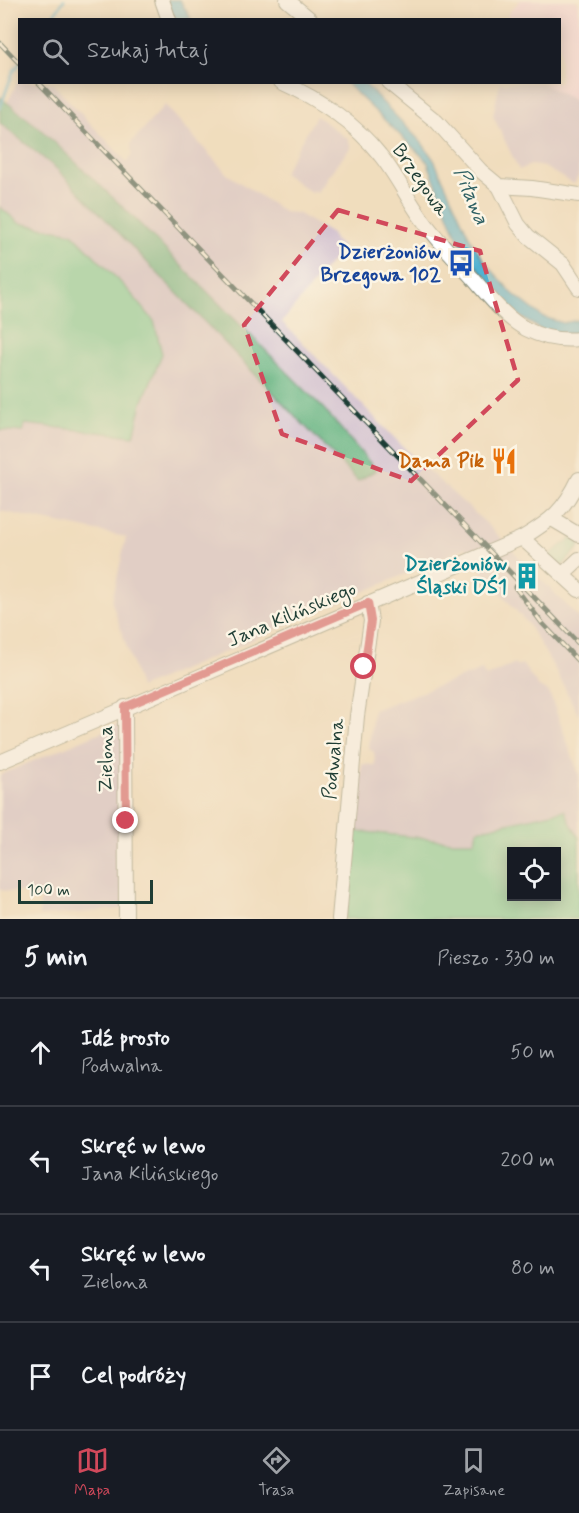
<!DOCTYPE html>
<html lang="pl">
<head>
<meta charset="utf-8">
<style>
	:root { --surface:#171b24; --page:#20242c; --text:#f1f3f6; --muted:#9ea1a6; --line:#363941; --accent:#d1495b }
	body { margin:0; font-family:Mynerve,sans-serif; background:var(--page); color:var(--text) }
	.controls { position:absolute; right:18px; bottom:18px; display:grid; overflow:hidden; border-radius:0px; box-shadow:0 3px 15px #0003 }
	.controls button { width:54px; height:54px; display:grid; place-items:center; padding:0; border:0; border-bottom:2px solid var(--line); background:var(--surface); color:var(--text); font:30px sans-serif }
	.scale { position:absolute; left:18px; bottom:15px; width:135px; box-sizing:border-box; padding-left:6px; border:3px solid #1f3d34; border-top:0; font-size:16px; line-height:21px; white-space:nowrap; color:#1f3d34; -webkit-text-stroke:4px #fcf5e5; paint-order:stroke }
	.stop { position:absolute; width:18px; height:18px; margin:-14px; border:4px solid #d1495b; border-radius:50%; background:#fff }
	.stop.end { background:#d1495b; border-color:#fff; box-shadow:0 2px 6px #0008 }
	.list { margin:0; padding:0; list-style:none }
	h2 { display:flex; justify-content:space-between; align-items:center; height:78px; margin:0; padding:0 24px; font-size:26px }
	h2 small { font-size:20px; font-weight:400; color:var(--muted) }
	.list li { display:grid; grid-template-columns:39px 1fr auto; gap:18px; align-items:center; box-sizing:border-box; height:108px; padding:0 24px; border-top:2px solid var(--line) }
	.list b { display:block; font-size:22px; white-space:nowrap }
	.list p { margin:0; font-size:20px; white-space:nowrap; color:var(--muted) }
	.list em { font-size:20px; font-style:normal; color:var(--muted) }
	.icon { flex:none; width:33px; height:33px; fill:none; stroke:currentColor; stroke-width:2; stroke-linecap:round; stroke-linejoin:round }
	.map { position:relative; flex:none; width:579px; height:919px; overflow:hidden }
	.search { position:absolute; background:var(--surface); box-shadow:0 3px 15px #0003; left:18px; right:18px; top:18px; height:66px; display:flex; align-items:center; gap:15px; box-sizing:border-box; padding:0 21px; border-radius:0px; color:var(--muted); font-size:22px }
	.sheet { height:510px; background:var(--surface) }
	nav { display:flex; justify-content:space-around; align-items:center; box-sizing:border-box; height:84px; border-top:2px solid var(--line); background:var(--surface); font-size:16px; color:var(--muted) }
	nav a { display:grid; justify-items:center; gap:3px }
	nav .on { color:var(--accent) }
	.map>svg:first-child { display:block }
</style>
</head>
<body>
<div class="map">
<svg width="579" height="919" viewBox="0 0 579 919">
	<rect width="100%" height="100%" fill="#fcf5e5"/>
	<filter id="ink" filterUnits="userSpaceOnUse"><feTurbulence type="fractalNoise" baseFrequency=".0167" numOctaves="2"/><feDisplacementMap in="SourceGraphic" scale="12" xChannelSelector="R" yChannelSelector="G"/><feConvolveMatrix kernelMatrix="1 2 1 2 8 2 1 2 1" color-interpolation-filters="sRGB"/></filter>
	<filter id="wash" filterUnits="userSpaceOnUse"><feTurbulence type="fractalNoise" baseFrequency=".008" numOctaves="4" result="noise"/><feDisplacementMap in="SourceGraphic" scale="24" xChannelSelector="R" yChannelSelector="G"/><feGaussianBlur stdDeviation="1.35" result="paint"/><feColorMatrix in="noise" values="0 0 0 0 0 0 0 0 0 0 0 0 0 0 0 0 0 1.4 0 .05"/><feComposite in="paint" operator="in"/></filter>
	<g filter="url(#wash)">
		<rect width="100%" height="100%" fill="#f0ddbd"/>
		<path fill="#f3cfdf" d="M520,0H575L579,3V103L541,83L560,82V20L511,19L507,15Z"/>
		<g fill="#cfbdce">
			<path d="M19,79L20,82L52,83L127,162L132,155L131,143L165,105L227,174L284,212L297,213L332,234L334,240L343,247L282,322L415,459L485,522L579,618V716L555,669L528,624L480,569L466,548L140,688L112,602L126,537L0,511V430L23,432L24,424L133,436L72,233L19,223L0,207V117Z"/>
			<path d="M500,83H541L579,103V175L574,184L544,167L531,165L519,170L493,116Z"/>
			<path d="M316,116L348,139L351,147L327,177V180L317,193L314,191L312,193L283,173Z"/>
			<path d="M515,663L517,666L522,664L539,687L549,692L579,775V838L570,822L475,841H452L356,831L362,764L374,765L375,763L374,752L369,749L373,710L482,670L486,677Z"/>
			<path d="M122,723L123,909L39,916L41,895L0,890V775Z"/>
		</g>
		<g fill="#74ce95" stroke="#4a8664" stroke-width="1.5" fill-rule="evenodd">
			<path d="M0,207L19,223L72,233L128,290L154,321L162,354L142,403L134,436L25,424L23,432L0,430Z"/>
			<path d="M572,538L579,541V548L562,566L548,556Z"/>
			<path d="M565,810L570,822L579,838V919H345L356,831L452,841H475L477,830ZM512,852H556V896H512Z"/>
		</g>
		<path fill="#5fb17e" stroke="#3f7759" stroke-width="1.5" d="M0,97L38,127L123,207L324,409L376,470L358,481L58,170L0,123Z"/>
		<g fill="#52b2d1" stroke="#387882" stroke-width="1.5">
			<path d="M166,0H180L191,19H175Z"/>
			<path d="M346,83H364L422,143L434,160L471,240L485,262L512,293L543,317L563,323L579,320V334L574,335L541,330L521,317L493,288L474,263L456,234L427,161Z"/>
		</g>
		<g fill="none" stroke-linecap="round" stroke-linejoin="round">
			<g stroke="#52b2d1" stroke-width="3">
				<path d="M50,20L64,0"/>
				<path d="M0,108L13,72L20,63"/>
			</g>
		</g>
	</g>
	<g filter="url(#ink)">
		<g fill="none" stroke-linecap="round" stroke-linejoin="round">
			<g stroke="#888d78" stroke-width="16">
				<g id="minor">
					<path d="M162,0L169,20"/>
					<path d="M287,0L311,20"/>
					<path d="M281,82C319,99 354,122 380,155C395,173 406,196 420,216C434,236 451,254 467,272C485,291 503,317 526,329C543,338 560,341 579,339"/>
					<path d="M388,82L437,122L481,171L499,186L532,188L579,195"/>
					<path d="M499,186L518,224L528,236L563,264L579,288"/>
					<path d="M552,519L579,535"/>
					<path d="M522,538L579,590"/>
					<path d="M563,574L579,559"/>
					<path d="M125,707L126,919"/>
					<path d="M0,762L522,538C552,520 564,510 579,479"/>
					<path d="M339,919L357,716L371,621L368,603"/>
				</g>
			</g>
			<use href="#minor" stroke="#fff" stroke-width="14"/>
			<g stroke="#1f3d34" stroke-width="5">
				<g id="rail">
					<path d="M0,43L20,64"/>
					<path d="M38,82L579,644"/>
					<path d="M515,587L542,623L579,662"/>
				</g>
			</g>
			<use href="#rail" stroke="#fcf5e5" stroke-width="3" stroke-dasharray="9" stroke-linecap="butt"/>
		</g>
	</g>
	<g fill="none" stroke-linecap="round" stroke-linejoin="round" filter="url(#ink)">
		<path stroke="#d1495b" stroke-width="8" d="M126,821L125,707L368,603L371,621L364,667"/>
	</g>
	<path d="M0 0H579V919H0ZM338,210L480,251L518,380L411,481L282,434L244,325Z" fill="#f0ddbd" fill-opacity=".55" fill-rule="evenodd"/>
	<path fill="none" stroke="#d1495b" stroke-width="4.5" stroke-dasharray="12 8" stroke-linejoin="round" d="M338,210L480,251L518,380L411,481L282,434L244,325Z"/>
	<defs>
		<g id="bus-bare" transform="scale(2.07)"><path d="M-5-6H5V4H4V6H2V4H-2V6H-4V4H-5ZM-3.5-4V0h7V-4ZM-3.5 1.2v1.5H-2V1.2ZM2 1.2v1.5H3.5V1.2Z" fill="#1a4fb4" stroke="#fcf5e5" stroke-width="2.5" paint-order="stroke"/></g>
		<g id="restaurant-bare" transform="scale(2.07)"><path d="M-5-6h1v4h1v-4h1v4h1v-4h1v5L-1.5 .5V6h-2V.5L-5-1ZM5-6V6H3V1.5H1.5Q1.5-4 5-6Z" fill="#e8710a" stroke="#fcf5e5" stroke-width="2.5" paint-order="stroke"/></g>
		<g id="building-bare" transform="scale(2.07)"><path d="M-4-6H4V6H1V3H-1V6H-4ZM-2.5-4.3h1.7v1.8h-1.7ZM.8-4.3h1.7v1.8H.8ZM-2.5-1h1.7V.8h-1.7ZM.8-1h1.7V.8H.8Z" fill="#0f9aa8" stroke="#fcf5e5" stroke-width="2.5" paint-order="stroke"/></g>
	</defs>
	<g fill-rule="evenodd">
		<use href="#bus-bare" x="461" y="263"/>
		<use href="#restaurant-bare" x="504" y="461"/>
		<use href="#building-bare" x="527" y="576"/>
	</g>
	<g text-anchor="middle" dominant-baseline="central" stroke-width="5" stroke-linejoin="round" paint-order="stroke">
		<g font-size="20" fill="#1f3d34" stroke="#fcf5e5">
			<text transform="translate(420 180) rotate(55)">Brzegowa</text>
			<text transform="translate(292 615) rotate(-23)">Jana Kilińskiego</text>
			<text transform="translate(106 759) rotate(-90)">Zielona</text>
			<text transform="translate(334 759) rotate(-84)">Podwalna</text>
		</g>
		<g font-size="20" font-weight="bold" fill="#164399" stroke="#fcf5e5" text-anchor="end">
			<text x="441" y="252">Dzierżoniów<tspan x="441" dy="23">Brzegowa 102</tspan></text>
		</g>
		<g font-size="20" font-weight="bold" fill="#c56008" stroke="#fcf5e5" text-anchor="end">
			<text x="484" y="461">Dama Pik</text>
		</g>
		<g font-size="20" font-weight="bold" fill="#0d838f" stroke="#fcf5e5" text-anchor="end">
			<text x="507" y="564">Dzierżoniów<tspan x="507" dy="23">Śląski DŚ1</tspan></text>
		</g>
		<g font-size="21" font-style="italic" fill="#2e6063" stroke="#fcf5e5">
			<text transform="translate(471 196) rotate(67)">Piława</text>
		</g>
	</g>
</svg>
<div class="controls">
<button><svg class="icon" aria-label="locate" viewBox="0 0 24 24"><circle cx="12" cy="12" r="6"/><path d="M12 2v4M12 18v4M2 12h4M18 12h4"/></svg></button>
</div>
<div class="scale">100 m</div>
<div class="stop" style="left:364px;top:667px"></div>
<div class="stop end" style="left:126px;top:821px"></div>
<div class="search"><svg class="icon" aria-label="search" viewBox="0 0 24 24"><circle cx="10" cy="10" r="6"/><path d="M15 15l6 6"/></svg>Szukaj tutaj</div>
</div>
<section class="sheet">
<h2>5 min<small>Pieszo · 330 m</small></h2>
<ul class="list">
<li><svg class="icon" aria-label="ahead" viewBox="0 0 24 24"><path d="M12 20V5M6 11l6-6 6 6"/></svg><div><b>Idź prosto</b><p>Podwalna</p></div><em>50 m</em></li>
<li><svg class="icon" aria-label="left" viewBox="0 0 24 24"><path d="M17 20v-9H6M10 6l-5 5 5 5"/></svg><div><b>Skręć w lewo</b><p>Jana Kilińskiego</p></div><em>200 m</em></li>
<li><svg class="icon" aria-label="left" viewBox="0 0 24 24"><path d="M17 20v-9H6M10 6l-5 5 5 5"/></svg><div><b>Skręć w lewo</b><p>Zielona</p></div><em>80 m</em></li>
<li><svg class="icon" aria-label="arrive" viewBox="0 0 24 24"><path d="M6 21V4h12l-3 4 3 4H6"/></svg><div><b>Cel podróży</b></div></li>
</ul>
</section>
<nav>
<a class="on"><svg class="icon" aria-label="map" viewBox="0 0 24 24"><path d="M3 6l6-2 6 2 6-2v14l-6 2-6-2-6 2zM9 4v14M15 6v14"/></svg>Mapa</a>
<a><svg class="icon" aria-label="directions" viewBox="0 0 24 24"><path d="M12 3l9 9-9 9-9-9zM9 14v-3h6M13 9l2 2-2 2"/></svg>Trasa</a>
<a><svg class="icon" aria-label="saved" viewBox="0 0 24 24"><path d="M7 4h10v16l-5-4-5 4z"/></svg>Zapisane</a>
</nav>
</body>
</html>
